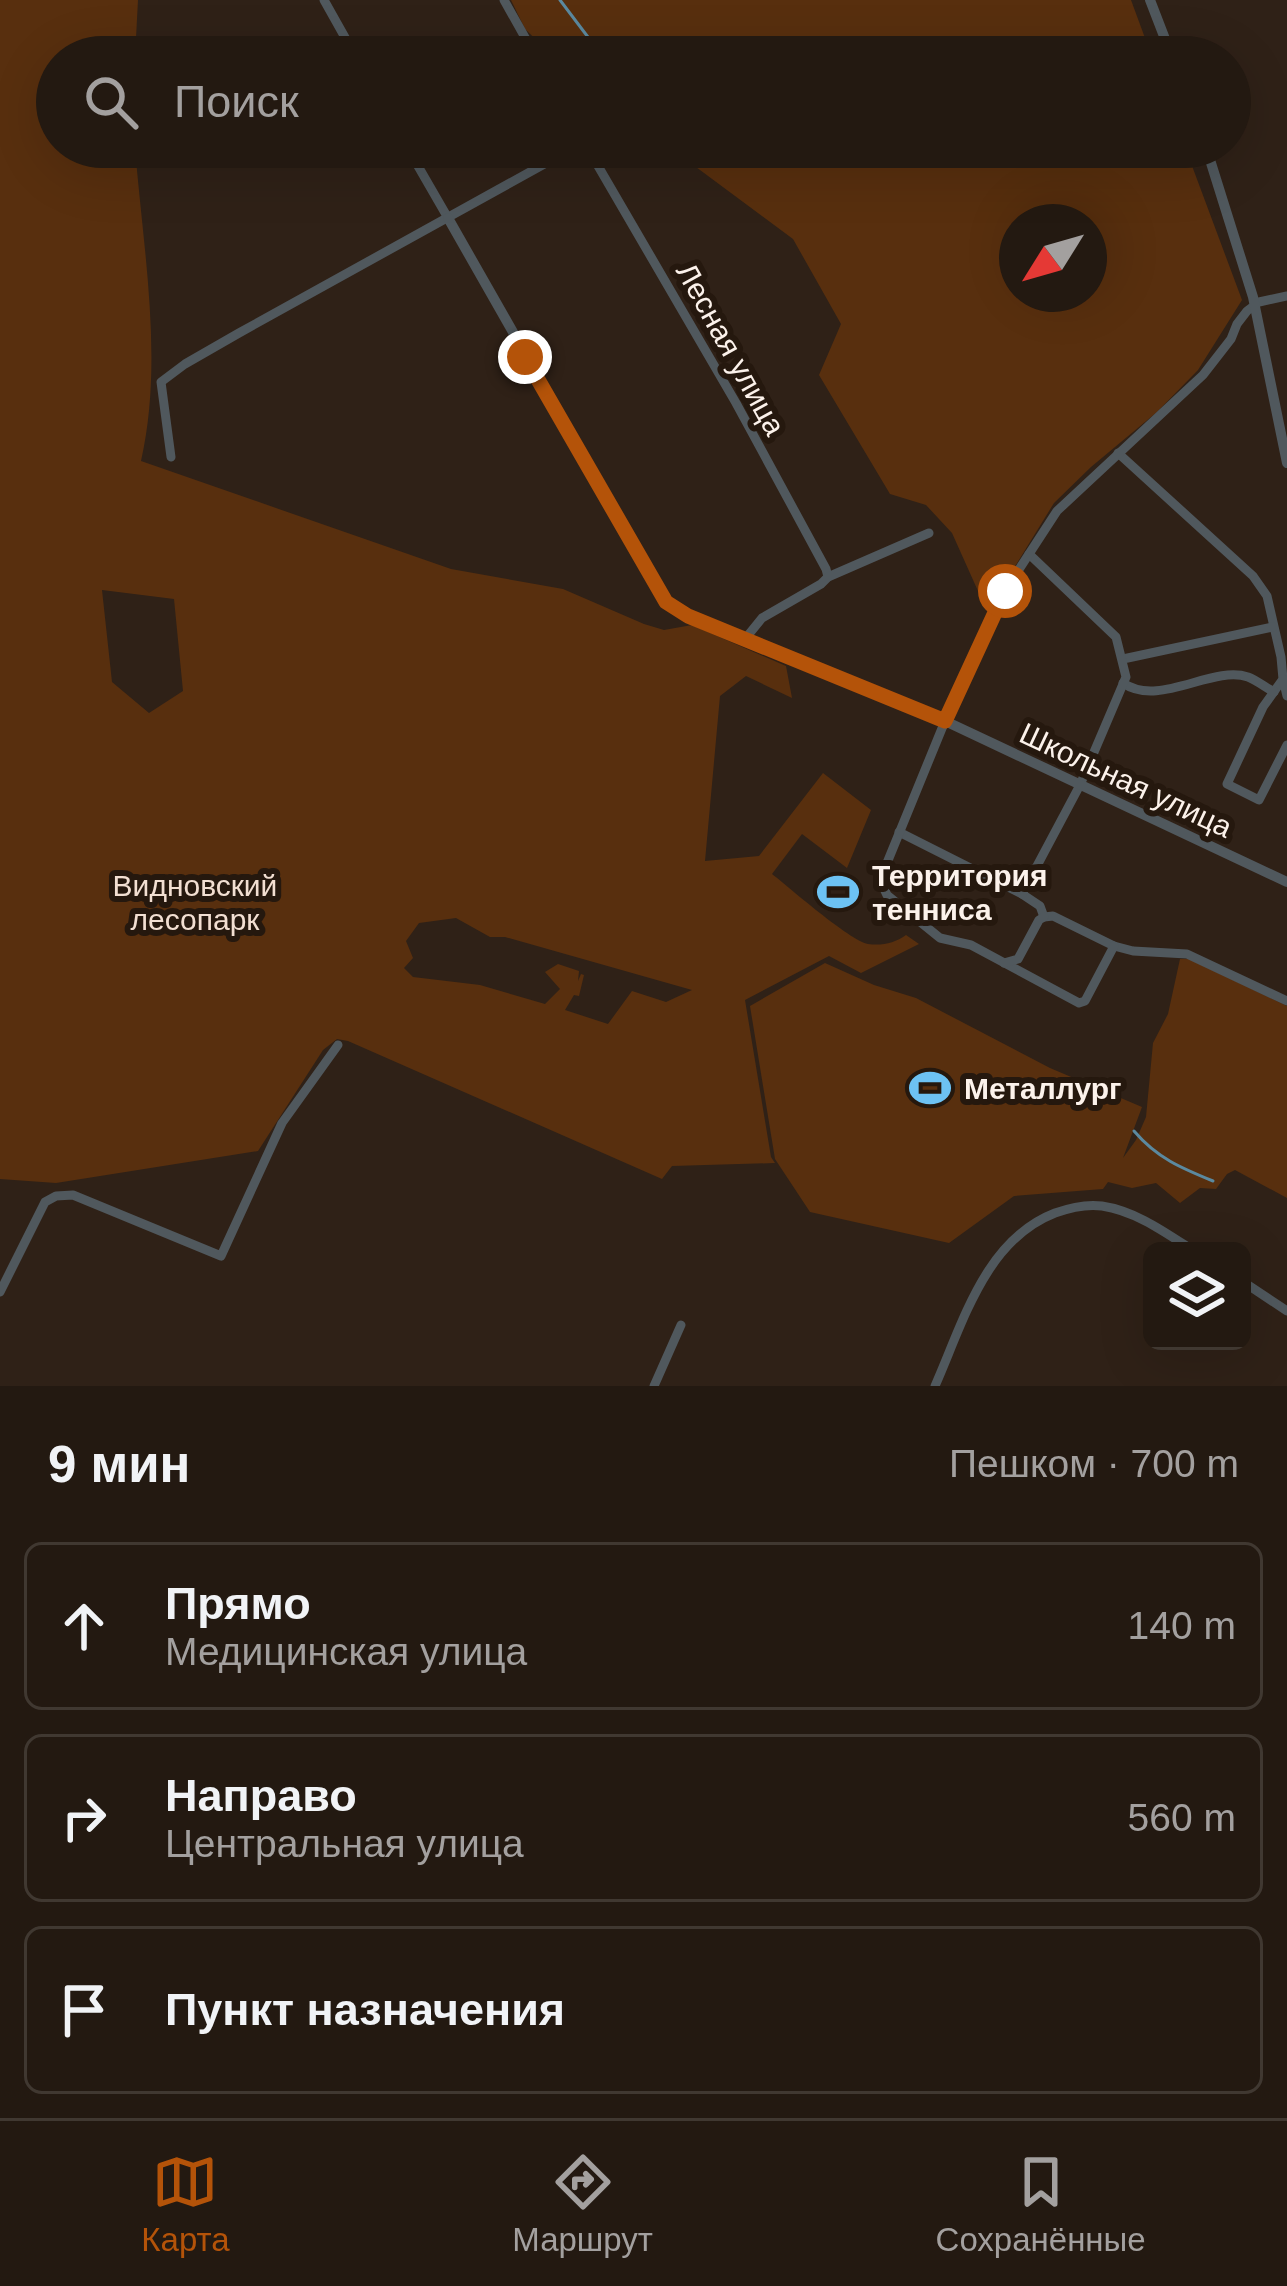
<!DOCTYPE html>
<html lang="ru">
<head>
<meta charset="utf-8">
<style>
	:root { --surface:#231911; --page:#2f261f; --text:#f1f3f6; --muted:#a3a09f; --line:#403831; --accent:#b45309 }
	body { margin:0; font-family:Helvetica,sans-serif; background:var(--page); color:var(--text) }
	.controls { position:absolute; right:36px; bottom:36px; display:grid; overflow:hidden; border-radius:18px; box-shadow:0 12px 48px #0002 }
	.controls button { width:108px; height:108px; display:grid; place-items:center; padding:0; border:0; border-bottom:3px solid var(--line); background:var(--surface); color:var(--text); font:60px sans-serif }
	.compass { position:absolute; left:999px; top:204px; width:108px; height:108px; border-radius:50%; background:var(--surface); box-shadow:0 12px 48px #0002; rotate:233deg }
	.stop { position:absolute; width:36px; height:36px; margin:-27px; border:9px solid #b45309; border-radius:50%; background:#fff }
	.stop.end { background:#b45309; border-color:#fff; box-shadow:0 3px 12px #0008 }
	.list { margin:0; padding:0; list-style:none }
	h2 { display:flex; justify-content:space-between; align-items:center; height:156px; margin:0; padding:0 48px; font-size:51px }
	h2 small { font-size:39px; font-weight:400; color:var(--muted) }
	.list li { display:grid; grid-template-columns:78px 1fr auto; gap:36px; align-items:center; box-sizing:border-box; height:168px; margin:0 24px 24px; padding:0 24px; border:3px solid var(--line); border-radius:18px }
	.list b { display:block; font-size:45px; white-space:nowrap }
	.list p { margin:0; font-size:39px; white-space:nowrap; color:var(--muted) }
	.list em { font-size:39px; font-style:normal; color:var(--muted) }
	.icon { flex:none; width:66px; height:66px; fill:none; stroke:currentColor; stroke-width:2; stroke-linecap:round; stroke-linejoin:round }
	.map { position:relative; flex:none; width:1287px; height:1386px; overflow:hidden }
	.search { position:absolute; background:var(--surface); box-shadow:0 12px 48px #0002; left:36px; right:36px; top:36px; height:132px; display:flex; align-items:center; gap:30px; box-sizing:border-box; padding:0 42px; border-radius:66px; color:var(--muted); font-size:45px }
	.sheet { height:732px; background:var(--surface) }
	nav { display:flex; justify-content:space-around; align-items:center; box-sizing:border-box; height:168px; border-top:3px solid var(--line); background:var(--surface); font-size:33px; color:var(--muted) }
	nav a { display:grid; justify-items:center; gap:6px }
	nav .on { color:var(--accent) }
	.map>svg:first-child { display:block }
</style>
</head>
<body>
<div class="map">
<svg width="1287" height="1386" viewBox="0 0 1287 1386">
	<rect width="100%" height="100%" fill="#2f2117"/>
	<g fill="#582f0e" fill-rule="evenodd">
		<path d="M0,0H138L135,57H57V147H135C143,250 164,360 141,461L451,569L563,589L644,624L664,630L692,625L786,666L792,698L746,676L720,696L705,861L759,856L823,773L871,810L847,868L802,834L772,874C790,888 849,940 868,944C882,946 895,943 906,935L919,944L861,973L829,956L745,1000L771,1157L775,1163L672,1166L662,1179L348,1041L337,1039L323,1050L258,1151L56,1183L0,1179ZM102,590L174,599L183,691L149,713L112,682ZM456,918L490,937H505L692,990L666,1002L632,991L608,1024L565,1010L574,995L579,996L584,975L581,974L578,981L579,971L558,964L545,972L560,989L545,1004L480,985L413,977L404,968L413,958L406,941L419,923Z"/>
		<path d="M511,0H1131L1152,57H554L525,29Z"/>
		<path d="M669,147H1185L1242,300L1198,370L1157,412L1091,467L1054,503L993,602L978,591L952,533L926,505L890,494L819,375L841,324L793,239ZM1017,222H1089V294H1017Z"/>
		<path d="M1180,959H1189L1287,1006V1198L1235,1170L1227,1174L1216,1189L1200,1188L1180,1203L1156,1183L1132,1188L1108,1182L1103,1189L1014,1196L949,1243L810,1212L775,1159L750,1006L825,963L874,985L916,998L1050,1068L1142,1107L1123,1158L1136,1140L1146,1117L1153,1043L1168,1014Z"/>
	</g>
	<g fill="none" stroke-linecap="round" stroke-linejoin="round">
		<g stroke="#5b899f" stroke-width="3">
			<path d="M560,0L603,57"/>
			<path d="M1134,1131C1157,1158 1181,1168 1213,1181"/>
		</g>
		<g stroke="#50585d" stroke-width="9">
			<path d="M324,0L356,57"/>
			<path d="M504,0L536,57"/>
			<path d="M407,147L448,218"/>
			<path d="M587,147L736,403L826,569L828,577"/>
			<path d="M1118,453L1253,576L1267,596L1281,657L1283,679L1263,707L1227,784L1259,800L1287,745"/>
			<path d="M171,457L161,382L185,364L239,333L575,147"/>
			<path d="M745,639L762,618L821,584L828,577L929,533"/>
			<path d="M1123,659L1273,627"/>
			<path d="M1283,679L1287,696"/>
			<path d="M1123,683C1159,708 1212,665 1248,677C1256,680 1265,687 1274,692"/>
			<path d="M899,832L1022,894L1040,906L1044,917L1053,916L1114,946L1133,951L1187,954L1287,1001"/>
			<path d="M1022,894L1080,785L1126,677L1116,637L1029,554"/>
			<path d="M1114,946L1085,1001L1079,1003L971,945L940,938L887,895L880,880L945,721L1005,591L1057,511L1203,375L1231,339L1237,324L1247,311L1259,302L1287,296"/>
			<path d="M1004,963L1018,959L1039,920L1044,917"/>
			<path d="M1242,1281L1287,1311"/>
			<path d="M0,1292L45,1202L56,1196L73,1195L221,1256L282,1123L338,1045"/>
			<path d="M654,1386L681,1325"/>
			<path d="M935,1386C963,1323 985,1240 1055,1213C1069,1208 1087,1204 1102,1206C1136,1211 1166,1233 1194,1251"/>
		</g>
		<g stroke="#50585d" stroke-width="10">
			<path d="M1150,0L1172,57"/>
			<path d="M1206,147L1253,297L1287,463"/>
			<path d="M448,218L666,601L688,616L945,721L1287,882"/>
		</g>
	</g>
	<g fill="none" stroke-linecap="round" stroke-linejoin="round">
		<path stroke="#b45309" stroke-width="15" d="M525,357L666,602L688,616L945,721L1005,591"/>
	</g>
	<defs>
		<g id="stadium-bare" transform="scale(3.24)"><path d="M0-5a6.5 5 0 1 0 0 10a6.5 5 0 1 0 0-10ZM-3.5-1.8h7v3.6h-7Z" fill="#6dc2f3" stroke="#25180e" stroke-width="2.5" paint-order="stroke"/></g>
	</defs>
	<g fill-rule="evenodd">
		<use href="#stadium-bare" x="838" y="892"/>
		<use href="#stadium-bare" x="930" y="1088"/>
	</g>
	<g text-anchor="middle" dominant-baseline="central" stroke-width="12" stroke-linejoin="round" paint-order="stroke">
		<g font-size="30" fill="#fcf2eb" stroke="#25180e">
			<text transform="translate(731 349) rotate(61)">Лесная улица</text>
			<text transform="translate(1126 780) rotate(25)">Школьная улица</text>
		</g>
		<g font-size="30" font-weight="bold" fill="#fcf2eb" stroke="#25180e" text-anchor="start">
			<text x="872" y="875">Территория<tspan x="872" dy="34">тенниса</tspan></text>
			<text x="964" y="1088">Металлург</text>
		</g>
		<g font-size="30" fill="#f2dfd2" stroke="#25180e">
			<text x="195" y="885">Видновский<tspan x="195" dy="34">лесопарк</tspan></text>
		</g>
	</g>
</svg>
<div class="controls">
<button><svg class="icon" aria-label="layers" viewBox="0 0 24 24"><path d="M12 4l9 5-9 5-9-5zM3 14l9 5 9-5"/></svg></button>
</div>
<svg class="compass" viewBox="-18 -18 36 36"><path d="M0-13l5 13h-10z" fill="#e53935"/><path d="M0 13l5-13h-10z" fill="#a3a09f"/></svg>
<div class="stop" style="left:1005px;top:591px"></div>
<div class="stop end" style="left:525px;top:357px"></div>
<div class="search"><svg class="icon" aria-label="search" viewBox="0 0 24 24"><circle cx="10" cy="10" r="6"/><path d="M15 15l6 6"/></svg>Поиск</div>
</div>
<section class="sheet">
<h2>9 мин<small>Пешком · 700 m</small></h2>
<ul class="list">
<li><svg class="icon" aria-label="ahead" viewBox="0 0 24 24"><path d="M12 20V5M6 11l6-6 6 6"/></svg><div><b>Прямо</b><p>Медицинская улица</p></div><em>140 m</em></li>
<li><svg class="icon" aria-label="right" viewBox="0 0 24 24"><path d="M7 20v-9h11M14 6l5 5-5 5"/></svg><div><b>Направо</b><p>Центральная улица</p></div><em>560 m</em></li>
<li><svg class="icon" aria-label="arrive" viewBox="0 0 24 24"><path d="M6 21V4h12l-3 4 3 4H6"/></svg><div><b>Пункт назначения</b></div></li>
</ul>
</section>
<nav>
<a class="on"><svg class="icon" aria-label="map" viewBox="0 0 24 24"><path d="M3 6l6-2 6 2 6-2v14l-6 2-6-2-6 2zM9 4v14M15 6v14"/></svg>Карта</a>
<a><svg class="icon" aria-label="directions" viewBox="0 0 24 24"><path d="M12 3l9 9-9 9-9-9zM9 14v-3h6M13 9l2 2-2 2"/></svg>Маршрут</a>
<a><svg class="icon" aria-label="saved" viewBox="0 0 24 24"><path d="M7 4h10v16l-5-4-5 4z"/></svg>Сохранённые</a>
</nav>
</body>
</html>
